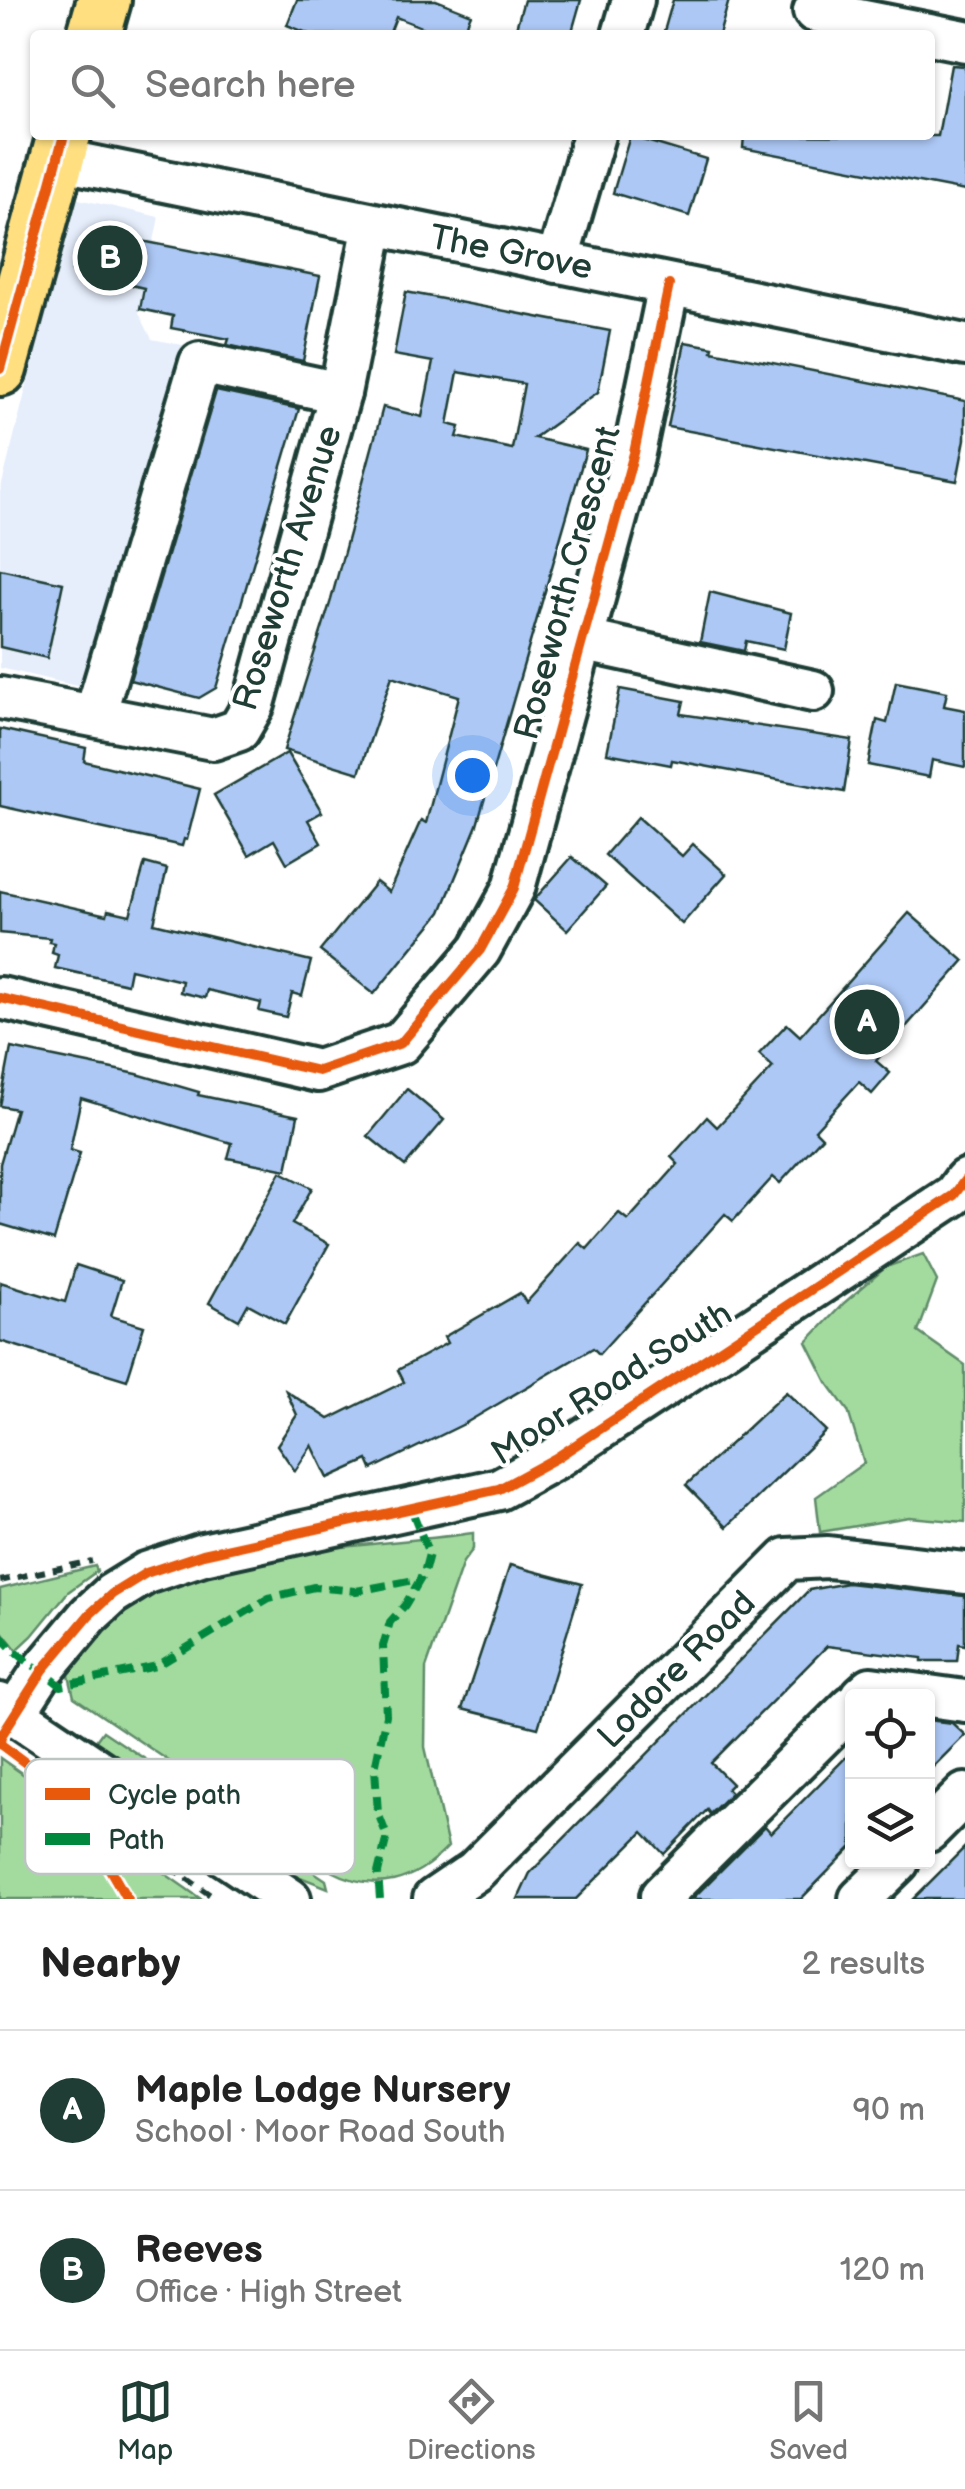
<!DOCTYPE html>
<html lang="en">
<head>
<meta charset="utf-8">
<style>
	:root { --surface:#fff; --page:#f2f2f2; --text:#222; --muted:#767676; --line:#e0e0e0; --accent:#1f3d34 }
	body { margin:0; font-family:"Balsamiq Sans",sans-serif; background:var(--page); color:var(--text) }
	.controls { position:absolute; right:30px; bottom:30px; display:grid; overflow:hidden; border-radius:10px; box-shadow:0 2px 8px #0004 }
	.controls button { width:90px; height:90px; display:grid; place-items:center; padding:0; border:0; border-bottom:2px solid var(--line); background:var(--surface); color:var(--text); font:50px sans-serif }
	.you { position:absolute; left:472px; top:775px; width:35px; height:35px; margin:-25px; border:8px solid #fff; border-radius:50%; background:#1a73e8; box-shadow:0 0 0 15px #1a73e833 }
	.badge { display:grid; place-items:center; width:65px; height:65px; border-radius:50%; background:var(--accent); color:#fff; font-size:32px; font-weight:700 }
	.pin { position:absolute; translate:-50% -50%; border:5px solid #fff; box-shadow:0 2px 10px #0006 }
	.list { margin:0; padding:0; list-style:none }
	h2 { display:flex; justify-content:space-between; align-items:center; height:130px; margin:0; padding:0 40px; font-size:42px }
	h2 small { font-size:32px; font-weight:400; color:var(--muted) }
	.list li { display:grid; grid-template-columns:65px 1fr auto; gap:30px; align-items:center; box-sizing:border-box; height:160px; padding:0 40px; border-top:2px solid var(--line) }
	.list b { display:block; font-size:38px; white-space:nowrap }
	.list p { margin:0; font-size:32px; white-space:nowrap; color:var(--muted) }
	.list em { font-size:32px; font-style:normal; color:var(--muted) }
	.icon { flex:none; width:55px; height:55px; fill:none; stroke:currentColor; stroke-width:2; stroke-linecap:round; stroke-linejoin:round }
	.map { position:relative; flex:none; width:965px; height:1899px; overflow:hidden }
	.search { position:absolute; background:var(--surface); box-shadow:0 2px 8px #0004; left:30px; right:30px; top:30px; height:110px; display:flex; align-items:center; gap:25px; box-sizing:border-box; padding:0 35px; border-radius:10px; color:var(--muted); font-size:38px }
	.sheet { height:450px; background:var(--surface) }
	nav { display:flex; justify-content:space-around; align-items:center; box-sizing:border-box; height:140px; border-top:2px solid var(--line); background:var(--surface); font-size:28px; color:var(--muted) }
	nav a { display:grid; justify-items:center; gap:5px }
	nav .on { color:var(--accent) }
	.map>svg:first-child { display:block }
</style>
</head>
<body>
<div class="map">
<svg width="965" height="1899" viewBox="0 0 965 1899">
	<rect width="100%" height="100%" fill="#fff"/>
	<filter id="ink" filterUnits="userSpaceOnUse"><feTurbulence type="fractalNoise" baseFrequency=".01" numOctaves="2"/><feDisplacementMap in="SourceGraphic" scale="20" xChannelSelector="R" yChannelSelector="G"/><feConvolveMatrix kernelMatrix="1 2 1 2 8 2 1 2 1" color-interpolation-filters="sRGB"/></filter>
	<g filter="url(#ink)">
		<path fill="#e6eefc" d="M74,198L159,217L139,313L152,339L183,345L109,592L85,688L0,668V492Z"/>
		<g fill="#a3db9f" stroke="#618c6a" stroke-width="2.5">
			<path d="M923,1254L937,1281L918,1332L965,1365V1522L909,1517L820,1532L816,1497L864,1463L848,1411L827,1382L807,1342L844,1303L886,1267Z"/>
			<path d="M473,1533V1549L463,1562L426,1668L425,1747L448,1847C415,1882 375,1894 332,1871L74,1697L68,1671C79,1655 90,1634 104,1621C189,1549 366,1548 473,1533Z"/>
			<path d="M95,1566L97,1571L68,1592L32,1636L17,1650L0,1629V1589Z"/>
			<path d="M103,1731L326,1880L328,1888L267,1864L92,1746Z"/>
			<path d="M0,1758L201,1899H0Z"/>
		</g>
		<g fill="#adc8f5" stroke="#1f3d34" stroke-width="2.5" fill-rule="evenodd">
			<path d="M297,0H436L471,14L462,35H442L396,17L389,35H312L287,25Z"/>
			<path d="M524,0H581L571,35H514Z"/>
			<path d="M673,0H729L719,35H663Z"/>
			<path d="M951,65L965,66V191L743,148L744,135L938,136Z"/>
			<path d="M630,136L706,159L689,216L613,193Z"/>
			<path d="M101,233L320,276L303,361L227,345L229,339L171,328L173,316L140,309L144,288L72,271L79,245Z"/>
			<path d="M406,292L610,331L598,392L534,438L586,450L477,825L441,912L374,994L320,951L376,882L389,892L421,820L426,823L459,696L392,676L359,773L284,750L331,600L383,407L422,417L433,362L394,355ZM458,372L524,384L512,449L457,437L460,427L448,424Z"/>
			<path d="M685,342L713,347L712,351L965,401V439L957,481L668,427Z"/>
			<path d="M216,391L299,409L216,688L199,698L130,680Z"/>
			<path d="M0,569L63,583L47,658L0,647Z"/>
			<path d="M710,592L791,613L784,649L746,641L744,651L700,642Z"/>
			<path d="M896,682L947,692L944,706L965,710V767L932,760L929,777L868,765L877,720L887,723Z"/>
			<path d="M620,689L684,701L681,714L852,740L844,792L672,760L671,765L607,753Z"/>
			<path d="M0,729L86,748L84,761L200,789L187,840L184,839L182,846L0,806Z"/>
			<path d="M287,753L322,812L308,820L321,843L287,863L274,840L249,855L214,795Z"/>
			<path d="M638,817L682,856L693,844L726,874L682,924L605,855Z"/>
			<path d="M572,857L606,886L567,930L534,900Z"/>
			<path d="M145,863L167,869L154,923L311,961L302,996L292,993L286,1017L259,1011L261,1003L207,990L205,998L180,992L182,981L130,969L127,984L55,968L58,955L52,953L54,943L49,942L50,938L0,933V891L107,915L108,910L130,915Z"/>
			<path d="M909,913L964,961L876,1061L890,1073L872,1094L859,1082L815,1130L822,1137L780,1183L773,1177L733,1221L725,1214L599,1354L593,1348L464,1424L372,1469L368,1460L328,1478L312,1445L295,1471L277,1445L297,1415L286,1391L329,1419L404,1382L398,1370L447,1343L444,1337L520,1293L526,1303L580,1243L587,1249L619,1213L628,1220L678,1164L671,1157L707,1117L717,1127L773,1067L759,1054L787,1024L800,1036Z"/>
			<path d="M11,1048L137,1074L199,1092L198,1095L298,1116L287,1170L228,1158L232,1143L81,1098L70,1150L80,1153L54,1240L0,1224V1164L16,1109L0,1106Z"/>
			<path d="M407,1089L444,1120L405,1166L368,1136Z"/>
			<path d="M281,1172L312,1188L292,1224L329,1244L285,1324L248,1304L239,1320L209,1303Z"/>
			<path d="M76,1265L122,1280L111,1316L144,1326L127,1380L0,1341V1282L65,1302Z"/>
			<path d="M786,1392L826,1431L727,1527L686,1485Z"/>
			<path d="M510,1565L582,1584L538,1728L462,1709Z"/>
			<path d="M847,1583L965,1596V1645L959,1644L957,1661H922V1658L827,1646L711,1763L732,1784L727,1789L731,1793L710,1814L707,1810L664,1854L643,1832L576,1899H518L530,1873L809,1590Z"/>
			<path d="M928,1720L952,1723L965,1735L928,1772Z"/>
			<path d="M852,1751V1847L801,1899H692L765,1826L771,1833Z"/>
			<path d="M965,1847V1899H913Z"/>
		</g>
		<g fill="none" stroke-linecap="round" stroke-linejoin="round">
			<g stroke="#1f3d34" stroke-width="48">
				<g id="minor">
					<path d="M814,11L965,41"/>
					<path d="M623,35L633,0"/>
					<path d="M57,159L965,345"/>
					<path d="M557,262L594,135"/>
					<path d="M581,640L813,691"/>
					<path d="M0,698L213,739L239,730L254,704L340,393L374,225"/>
					<path d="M95,715L200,363L340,393"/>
					<path d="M0,998L318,1071L401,1043L480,950L514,888L634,453L669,285"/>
					<path d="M862,1696L871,1688L965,1701"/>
					<path d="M0,1704L290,1899"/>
					<path d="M15,1713L43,1670L89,1615L112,1594L146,1573L203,1554L499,1489L556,1458L954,1195L965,1180"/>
					<path d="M928,1831L965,1794"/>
					<path d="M434,1899L475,1871L787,1559L828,1557L965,1573"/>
					<path d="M662,1899L661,1896L852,1706"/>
					<path d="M860,1899L898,1862"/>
				</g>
			</g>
			<g stroke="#1f3d34" stroke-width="60">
				<g id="major">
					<path d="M94,35L104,0"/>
					<path d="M0,369L64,135"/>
				</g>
			</g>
			<g stroke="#1f3d34" stroke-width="6" stroke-dasharray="10 8" stroke-linecap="butt">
				<path d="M0,1581L92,1561"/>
				<path d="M172,1868L216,1899"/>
			</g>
			<use href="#minor" stroke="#fff" stroke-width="40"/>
			<use href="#major" stroke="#ffdf80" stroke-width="52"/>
			<g stroke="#00873e" stroke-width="8" stroke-dasharray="15 8" stroke-linecap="butt">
				<path d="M0,1635C17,1658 40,1668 61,1686L157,1666L269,1598L314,1587L356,1591L420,1579"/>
				<path d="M380,1899L378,1873L387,1836L378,1813L375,1768L386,1715L383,1646L390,1622L405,1605L424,1573L429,1554L412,1511"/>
			</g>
			<g stroke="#fff" stroke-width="16">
				<g id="cycleway">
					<path d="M0,369L64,135"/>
					<path d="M0,998L318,1071L401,1043L480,950L514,888L634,453L669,285"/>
					<path d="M127,1899L85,1826L77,1801L0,1744L1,1736L43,1670L89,1615L112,1594L146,1573L203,1554L499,1489L556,1458L954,1195L965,1180"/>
				</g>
			</g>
			<use href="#cycleway" stroke="#e8590c" stroke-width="10"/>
		</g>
	</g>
	<g text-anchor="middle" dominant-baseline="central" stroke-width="8" stroke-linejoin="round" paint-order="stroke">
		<g font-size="35" fill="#1f3d34" stroke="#fff">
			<text transform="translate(511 253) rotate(11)">The Grove</text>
			<text transform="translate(288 568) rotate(-73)">Roseworth Avenue</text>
			<text transform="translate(568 583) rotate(-75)">Roseworth Crescent</text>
			<text transform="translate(612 1384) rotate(-32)">Moor Road South</text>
			<text transform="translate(677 1670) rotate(-45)">Lodore Road</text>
		</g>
	</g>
	<rect x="25" y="1759" width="330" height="115" rx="15" fill="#fff" stroke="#bcc5c2" stroke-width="2.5"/>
	<rect x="45" y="1788" width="45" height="12" fill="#e8590c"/>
	<rect x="45" y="1833" width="45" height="12" fill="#00873e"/>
	<g font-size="28" fill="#1f3d34">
		<text x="108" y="1804">Cycle path</text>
		<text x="108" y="1849">Path</text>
	</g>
</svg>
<div class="controls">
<button><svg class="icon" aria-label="locate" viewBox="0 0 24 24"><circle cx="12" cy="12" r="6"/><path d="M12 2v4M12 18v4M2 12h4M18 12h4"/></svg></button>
<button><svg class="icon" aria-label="layers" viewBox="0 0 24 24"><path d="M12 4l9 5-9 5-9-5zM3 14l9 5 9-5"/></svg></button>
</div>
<div class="you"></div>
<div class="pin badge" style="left:867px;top:1022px">A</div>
<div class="pin badge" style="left:110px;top:258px">B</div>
<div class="search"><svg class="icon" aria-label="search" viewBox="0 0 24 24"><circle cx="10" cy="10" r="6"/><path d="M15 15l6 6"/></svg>Search here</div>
</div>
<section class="sheet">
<h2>Nearby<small>2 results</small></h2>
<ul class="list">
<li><span class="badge">A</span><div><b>Maple Lodge Nursery</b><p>School · Moor Road South</p></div><em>90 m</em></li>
<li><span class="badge">B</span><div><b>Reeves</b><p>Office · High Street</p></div><em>120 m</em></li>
</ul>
</section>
<nav>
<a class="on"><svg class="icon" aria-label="map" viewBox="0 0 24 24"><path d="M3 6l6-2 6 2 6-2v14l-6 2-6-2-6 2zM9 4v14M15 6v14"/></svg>Map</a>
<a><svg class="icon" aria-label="directions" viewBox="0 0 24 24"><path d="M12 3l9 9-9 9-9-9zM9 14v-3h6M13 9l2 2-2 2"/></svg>Directions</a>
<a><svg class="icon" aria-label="saved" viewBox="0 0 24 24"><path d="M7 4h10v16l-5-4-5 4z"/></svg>Saved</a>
</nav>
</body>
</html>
